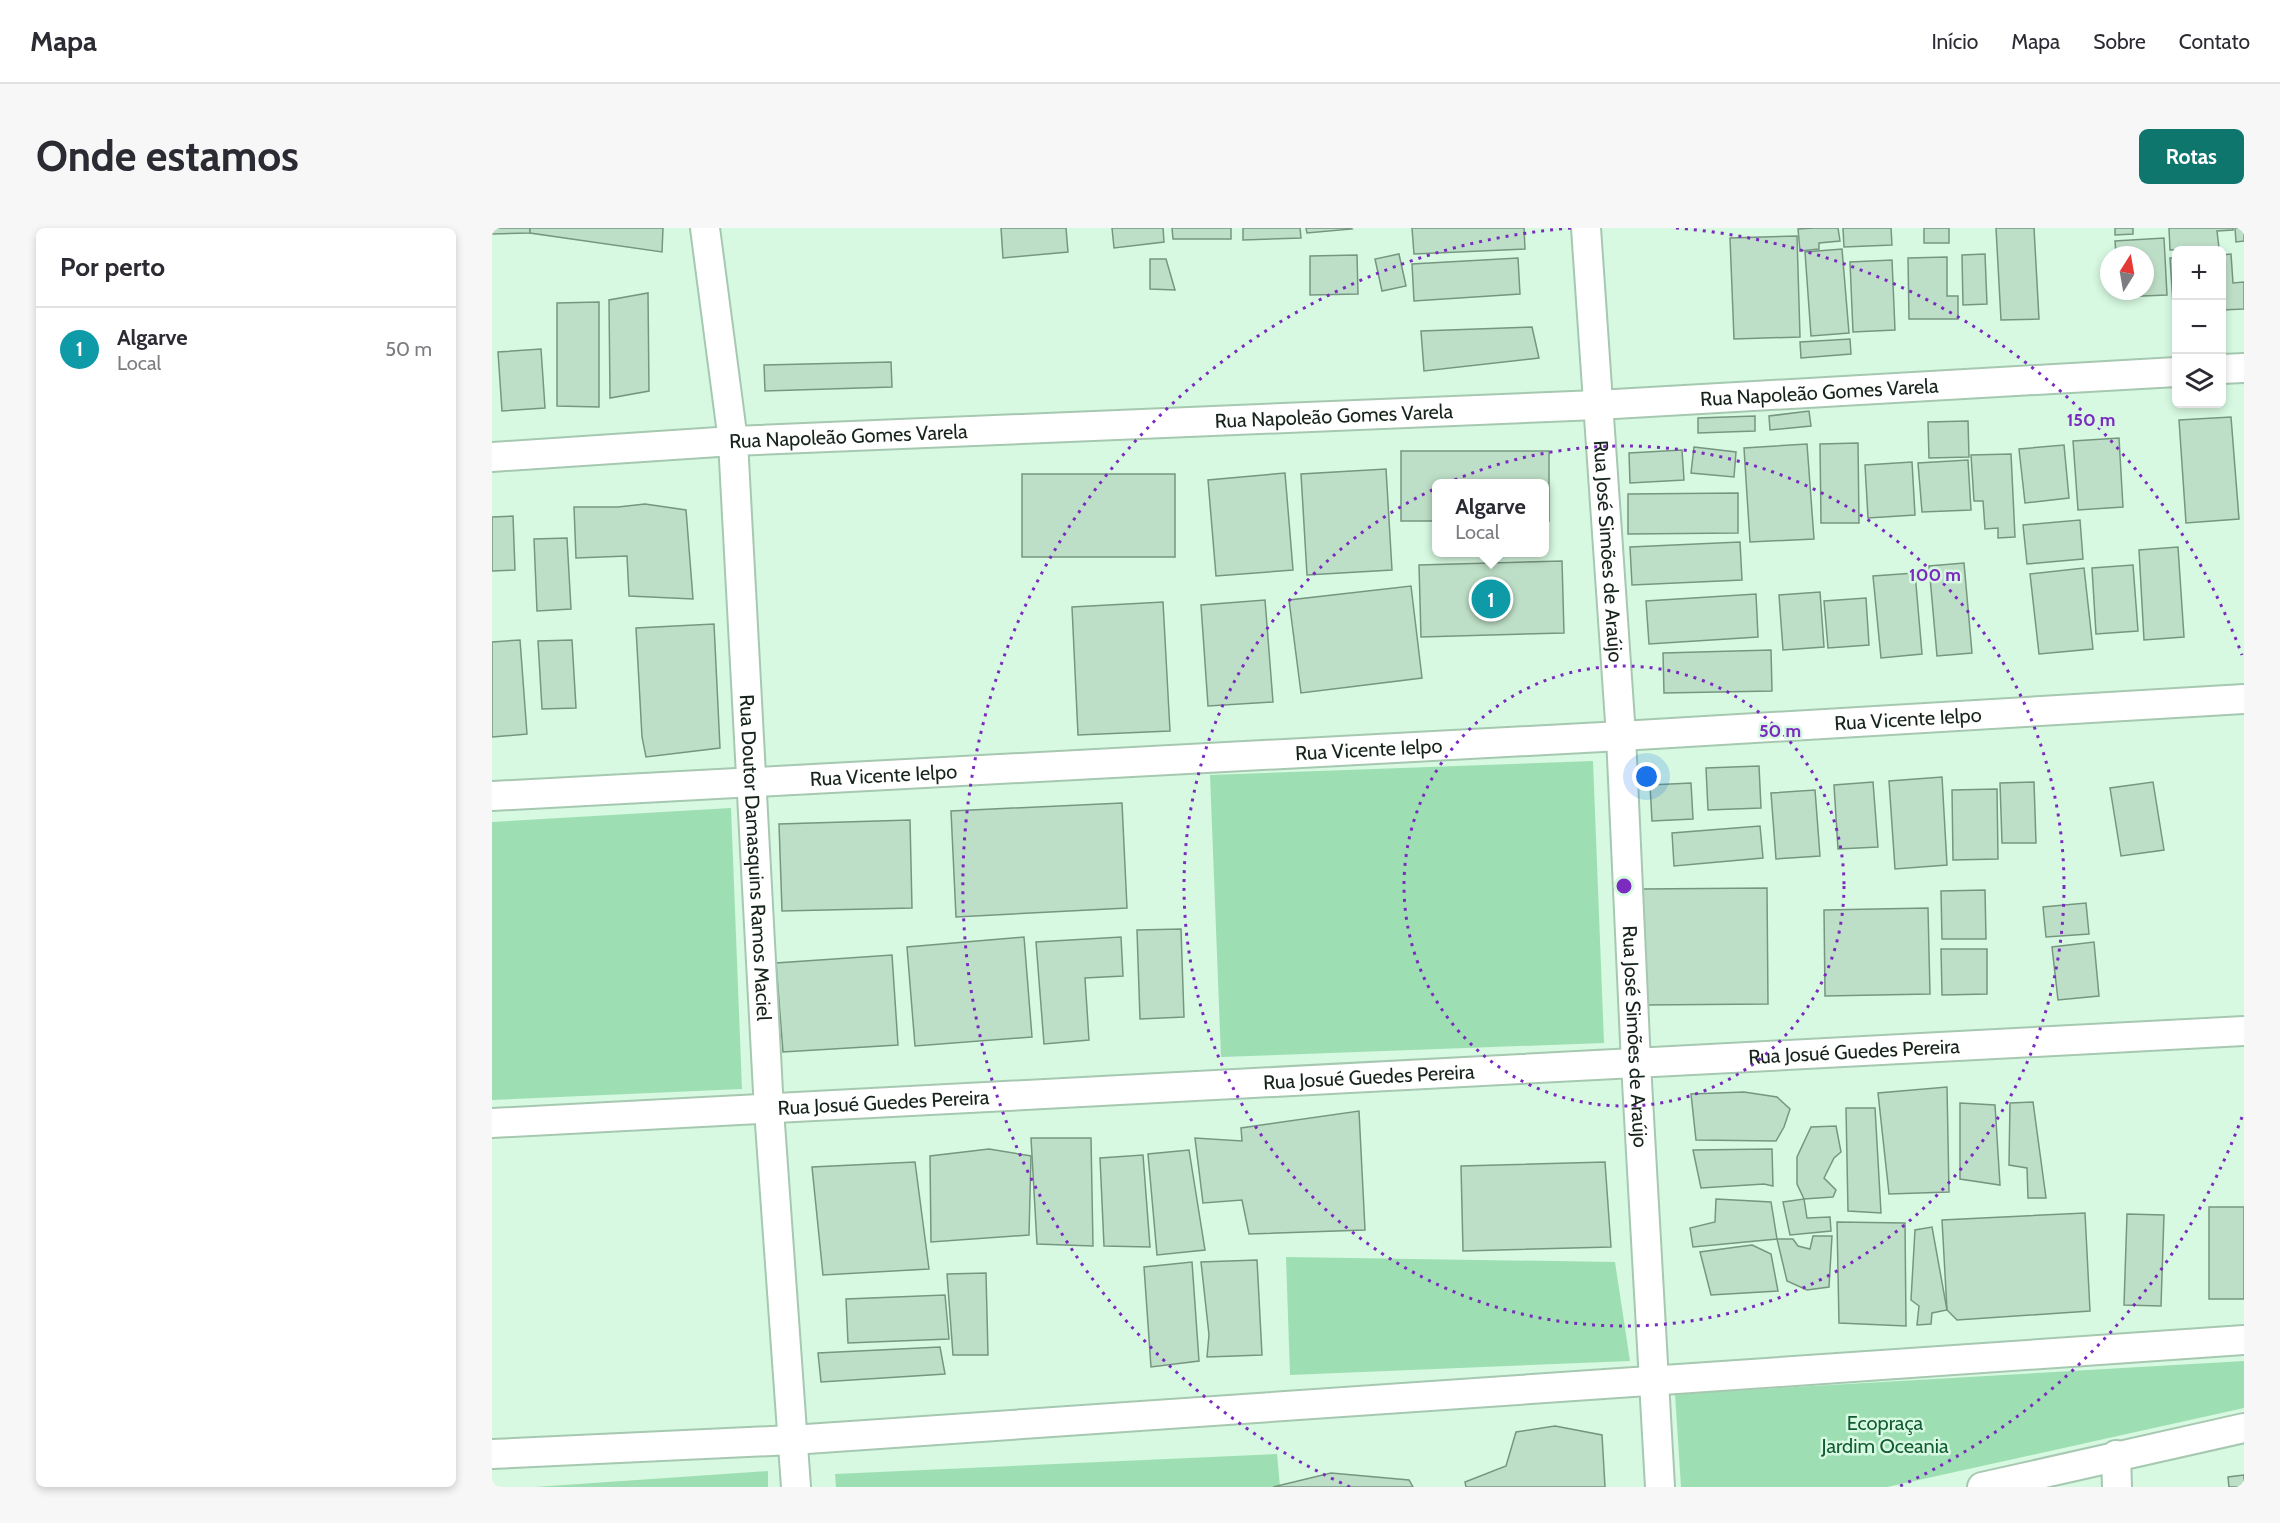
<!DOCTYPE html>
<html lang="pt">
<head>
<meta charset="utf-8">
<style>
	:root { --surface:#fff; --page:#f7f7f7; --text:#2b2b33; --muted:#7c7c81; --line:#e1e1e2; --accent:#0f766e }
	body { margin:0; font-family:Cabin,sans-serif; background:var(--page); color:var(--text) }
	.controls { position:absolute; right:18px; top:18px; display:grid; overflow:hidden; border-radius:9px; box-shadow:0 3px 9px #0003 }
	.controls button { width:54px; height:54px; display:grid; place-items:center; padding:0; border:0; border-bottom:2px solid var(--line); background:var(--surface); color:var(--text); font:30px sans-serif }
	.compass { position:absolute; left:1608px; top:18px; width:54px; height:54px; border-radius:50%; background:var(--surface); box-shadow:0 3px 9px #0003; rotate:11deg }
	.you { position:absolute; left:1155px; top:549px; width:21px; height:21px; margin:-15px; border:4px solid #fff; border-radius:50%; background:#1a73e8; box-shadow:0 0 0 9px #1a73e833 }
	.badge { display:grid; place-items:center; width:39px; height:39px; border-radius:50%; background:var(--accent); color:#fff; font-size:20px; font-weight:700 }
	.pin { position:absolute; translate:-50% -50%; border:3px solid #fff; box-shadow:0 2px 6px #0006 }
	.popup { position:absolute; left:940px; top:251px; width:117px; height:78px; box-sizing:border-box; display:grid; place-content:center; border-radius:9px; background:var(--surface); filter:drop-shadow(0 2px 4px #0005); font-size:20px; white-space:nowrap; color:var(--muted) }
	.popup b { font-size:22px; color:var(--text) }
	.popup::after { content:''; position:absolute; left:50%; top:100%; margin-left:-12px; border:12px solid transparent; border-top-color:var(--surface) }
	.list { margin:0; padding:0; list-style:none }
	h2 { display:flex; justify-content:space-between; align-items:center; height:78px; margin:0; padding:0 24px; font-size:26px }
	h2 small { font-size:20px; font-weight:400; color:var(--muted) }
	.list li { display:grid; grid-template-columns:39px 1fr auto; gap:18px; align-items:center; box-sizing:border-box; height:84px; padding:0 24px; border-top:2px solid var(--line) }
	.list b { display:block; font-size:22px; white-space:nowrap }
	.list p { margin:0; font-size:20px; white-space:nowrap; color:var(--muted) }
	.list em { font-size:20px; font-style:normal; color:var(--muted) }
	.icon { flex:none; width:33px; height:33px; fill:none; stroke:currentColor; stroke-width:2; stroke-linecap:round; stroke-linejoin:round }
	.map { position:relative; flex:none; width:1752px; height:1259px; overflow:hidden; border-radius:9px }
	header { display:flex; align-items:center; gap:36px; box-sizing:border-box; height:84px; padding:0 30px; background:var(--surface); border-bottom:2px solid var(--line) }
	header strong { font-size:28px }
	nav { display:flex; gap:33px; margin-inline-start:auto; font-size:21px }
	.intro { display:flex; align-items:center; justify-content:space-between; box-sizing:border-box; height:144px; padding:0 36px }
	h1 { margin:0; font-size:42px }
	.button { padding:15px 27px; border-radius:9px; background:var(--accent); color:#fff; font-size:21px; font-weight:700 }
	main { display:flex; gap:36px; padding:0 36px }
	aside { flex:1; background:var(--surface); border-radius:9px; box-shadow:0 3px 9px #0003 }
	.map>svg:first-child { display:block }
</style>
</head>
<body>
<header>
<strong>Mapa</strong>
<nav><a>Início</a><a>Mapa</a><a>Sobre</a><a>Contato</a></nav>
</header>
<div class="intro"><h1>Onde estamos</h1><a class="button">Rotas</a></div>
<main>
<aside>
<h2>Por perto<small></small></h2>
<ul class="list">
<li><span class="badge" style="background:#0f9aa8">1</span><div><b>Algarve</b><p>Local</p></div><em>50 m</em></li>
</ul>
</aside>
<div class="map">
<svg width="1752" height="1259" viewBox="0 0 1752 1259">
	<rect width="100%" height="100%" fill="#d7f9e1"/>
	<g fill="#9ddfb2">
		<path d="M1101,533L1112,815L729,829L718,547Z"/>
		<path d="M239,580L250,861L0,872V594Z"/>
		<path d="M794,1029L1123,1034L1138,1133L798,1147Z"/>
		<path d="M1752,1133V1180L1395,1259H1189L1183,1166Z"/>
		<path d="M785,1226L788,1259H344L343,1246Z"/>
		<path d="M276,1243V1259H43Z"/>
	</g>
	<g fill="#bedfc7" stroke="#769680" stroke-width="1.5">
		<path d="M0,0H38V5L0,6Z"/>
		<path d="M38,0H171L170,24L38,5Z"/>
		<path d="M509,0H574L576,24L511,30Z"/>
		<path d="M620,0H671L672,14L622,20Z"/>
		<path d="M680,0H739V11H681Z"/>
		<path d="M751,0H808L809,10L751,12Z"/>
		<path d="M814,0H859L860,1L815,5Z"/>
		<path d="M920,0H1032L1033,21L922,26Z"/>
		<path d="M1322,0H1346L1348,13L1327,15V21L1308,23L1306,1Z"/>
		<path d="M1351,0H1399L1400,17L1352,19Z"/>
		<rect x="1432" y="0" width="25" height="15"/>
		<path d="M1504,0H1542L1547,91L1509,92Z"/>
		<path d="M1623,0H1641V6L1623,7Z"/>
		<path d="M1677,0H1741V2L1725,3L1727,20L1678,22Z"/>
		<path d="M1743,0H1752V13L1744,14Z"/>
		<path d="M1305,8L1308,109L1242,111L1238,10Z"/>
		<path d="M1672,10L1675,67L1626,69V63H1653V27H1624L1623,13Z"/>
		<path d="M1350,21L1357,105L1319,108L1313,24Z"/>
		<path d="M907,26L914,58L890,63L883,31Z"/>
		<path d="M1493,26L1495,76L1471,77L1470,27Z"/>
		<path d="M1739,26L1741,55L1752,54V81L1730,82V27Z"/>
		<path d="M865,27L866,66L818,67V28Z"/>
		<path d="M1455,29V68H1466V91H1417L1416,30Z"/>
		<path d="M1026,30L1028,66L922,73L920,36Z"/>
		<path d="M1678,30H1684V76H1681Z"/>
		<path d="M658,31H674L683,62L658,61Z"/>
		<path d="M1400,32L1403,102L1361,104L1358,34Z"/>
		<path d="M156,65L157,163L118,170L117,72Z"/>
		<path d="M107,74V179L65,178V75Z"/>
		<path d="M1040,99L1047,130L932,143L929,103Z"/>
		<path d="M1358,111L1359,126L1309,130L1308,114Z"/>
		<path d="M49,121L53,180L10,183L6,124Z"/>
		<path d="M399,134L400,159L273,163L272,137Z"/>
		<path d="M1317,183L1319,198L1278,202L1277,188Z"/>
		<path d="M1263,188V203L1206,205V190Z"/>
		<path d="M1739,189L1747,291L1694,295L1687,192Z"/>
		<path d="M1476,193L1477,229L1437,230L1436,194Z"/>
		<path d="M1627,210L1631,279L1586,282L1581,213Z"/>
		<path d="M1366,215L1367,295H1329L1328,216Z"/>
		<path d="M1315,216L1322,311L1258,314L1252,220Z"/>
		<path d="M1572,217L1577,270L1533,275L1527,221Z"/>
		<path d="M1202,219L1244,224L1242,249L1199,245Z"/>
		<path d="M1190,222L1192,252L1138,255L1137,225Z"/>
		<path d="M909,223H1057V293H1053V256H945V293H909Z"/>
		<path d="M1519,226L1523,309L1506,310V300L1493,301L1491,273H1482L1479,227Z"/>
		<path d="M1476,232L1479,282L1430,284L1426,235Z"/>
		<path d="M1420,234L1423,287L1376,290L1373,237Z"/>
		<path d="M894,241L900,342L815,347L809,246Z"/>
		<path d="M793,245L801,342L724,348L716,252Z"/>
		<rect x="530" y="246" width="153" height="83"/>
		<path d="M1246,265V305L1136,306V266Z"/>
		<path d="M153,276L194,282L201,371L137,368L135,328L84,330L82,279H126Z"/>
		<path d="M21,288L23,342L0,343V289Z"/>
		<path d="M1588,292L1591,331L1535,336L1531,297Z"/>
		<path d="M75,310L79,381L45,383L42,311Z"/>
		<path d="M1248,314L1250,352L1140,357L1138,319Z"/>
		<path d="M1686,319L1692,409L1652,412L1647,322Z"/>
		<path d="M1070,333L1072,405L929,409L927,337Z"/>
		<path d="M1472,335L1480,425L1445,428L1437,338Z"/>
		<path d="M1641,337L1646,403L1604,406L1600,340Z"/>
		<path d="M1592,340L1601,421L1547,426L1538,346Z"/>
		<path d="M1423,345L1430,426L1389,430L1381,348Z"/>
		<path d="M919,358L930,450L809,465L797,372Z"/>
		<path d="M1328,364L1332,419L1291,422L1287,367Z"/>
		<path d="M1264,366L1266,409L1157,416L1154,373Z"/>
		<path d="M1374,370L1377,417L1336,420L1332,373Z"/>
		<path d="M773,372L781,474L716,478L709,377Z"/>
		<path d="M671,374L678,503L586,507L580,379Z"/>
		<path d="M222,396L228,520L154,529L150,509L144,400Z"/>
		<path d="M28,412L35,506L0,509V414Z"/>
		<path d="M80,412L84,480L50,481L46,413Z"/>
		<path d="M1279,422L1280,463L1172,465L1171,425Z"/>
		<path d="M1267,538L1269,580L1216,582L1214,540Z"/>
		<path d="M1450,549L1455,637L1403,641L1397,553Z"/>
		<path d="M1381,554L1386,619L1346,621L1342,557Z"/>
		<path d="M1542,554L1544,615H1510L1508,555Z"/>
		<path d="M1661,554L1672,622L1629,628L1618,560Z"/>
		<path d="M1199,555L1201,591L1160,593L1158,557Z"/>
		<path d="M1505,561L1506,631L1461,632L1460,562Z"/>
		<path d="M1323,562L1328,628L1284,631L1279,565Z"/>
		<path d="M630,575L635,680L464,689L459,583Z"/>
		<path d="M418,592L420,680L290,683L287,596Z"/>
		<path d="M1268,598L1271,630L1182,638L1180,605Z"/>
		<path d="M1275,660L1276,776L1152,777L1150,661Z"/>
		<path d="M1493,662L1494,711H1450L1449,663Z"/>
		<path d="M1594,675L1597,706L1554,709L1551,679Z"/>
		<path d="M1436,680L1438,766L1333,768L1332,682Z"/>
		<path d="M689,701L692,789L648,791L645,702Z"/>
		<path d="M532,709L540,809L423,818L415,719Z"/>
		<path d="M629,709L631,748L593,750L597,812L552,816L544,714Z"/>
		<path d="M1602,714L1607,768L1566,772L1560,719Z"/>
		<path d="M1449,721H1495V766L1450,767Z"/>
		<path d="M400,727L406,817L291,824L284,735Z"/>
		<path d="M1455,859L1457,964L1397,966L1386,865Z"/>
		<path d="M1252,864L1285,869L1298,881L1292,899L1284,913L1204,912L1199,866Z"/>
		<path d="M1541,874L1554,970H1536L1535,940L1517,937L1518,875Z"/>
		<path d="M1468,875L1503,877L1508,957L1468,951Z"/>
		<path d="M1354,880H1383L1389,985L1356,983Z"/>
		<path d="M867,883L873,1002L757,1006L750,972L711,975L703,910L750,913L749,900Z"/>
		<path d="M1344,898L1349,924L1342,930L1332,950L1344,962L1341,969L1312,971L1305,956V929L1319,899Z"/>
		<path d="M539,910H599L601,1018L545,1016Z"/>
		<path d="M497,921L539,928L537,1007L439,1014L438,928Z"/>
		<path d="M1280,921L1281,958L1272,956L1209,960L1201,922Z"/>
		<path d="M697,922L713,1022L665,1027L656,926Z"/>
		<path d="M651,927L658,1019L612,1018L608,930Z"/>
		<path d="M423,934L437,1041L331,1047L320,939Z"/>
		<path d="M1113,934L1119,1019L971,1023L969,938Z"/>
		<path d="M1224,971L1279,974L1285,1011L1201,1019L1198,1000L1223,994Z"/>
		<path d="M1312,971L1315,990L1338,989L1339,1003L1298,1007L1291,974Z"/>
		<rect x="1717" y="979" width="35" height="92"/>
		<path d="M1593,985L1598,1083L1465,1092L1455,1082L1450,992Z"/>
		<path d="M1635,986L1672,987L1669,1078L1632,1077Z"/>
		<path d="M1345,994L1413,995L1414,1098L1347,1095Z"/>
		<path d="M1440,999L1455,1082L1440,1085L1439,1096L1425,1097L1427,1078L1419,1072L1423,1002Z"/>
		<path d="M1321,1008H1340L1337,1059L1315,1062L1295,1053L1285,1011H1301L1306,1018L1318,1021Z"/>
		<path d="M1260,1017L1279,1026L1286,1063L1219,1067L1208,1024Z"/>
		<path d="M765,1032L770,1127L715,1129L717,1107L709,1034Z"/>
		<path d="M700,1034L707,1133L659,1139L652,1039Z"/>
		<path d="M494,1045L496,1127H461L455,1046Z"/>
		<path d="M453,1067L457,1111L356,1115L354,1071Z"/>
		<path d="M448,1119L453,1146L329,1154L326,1125Z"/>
		<path d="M1063,1198L1110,1207L1113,1259H974L973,1254L1014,1238L1024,1204Z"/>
		<path d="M839,1245L917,1252L921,1259H781Z"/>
		<path d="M1752,1247V1259H1737L1736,1249Z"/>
	</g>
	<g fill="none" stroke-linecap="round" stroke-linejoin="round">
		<g stroke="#a7c8b0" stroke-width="32">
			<g id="minor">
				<path id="s1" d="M213,0L241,213L277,882L304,1259"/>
				<path id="s2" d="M1094,0L1129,508L1144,836L1168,1259"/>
				<path d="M1730,141L1752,140"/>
				<path id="s3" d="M0,229L241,213L1105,177L1684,144"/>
				<path id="s4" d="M0,568L1129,508L1752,471"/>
				<path id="s5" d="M0,895L1752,803"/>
				<path d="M0,1226L300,1212L1752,1112"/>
				<path d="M1624,1227L1625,1259"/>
				<path d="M1490,1259L1752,1200"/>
			</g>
		</g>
		<use href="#minor" stroke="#fff" stroke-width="28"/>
	</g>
	<g fill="none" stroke="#7b2cbf" stroke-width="3" stroke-dasharray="3 6">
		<circle cx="1132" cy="658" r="220"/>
		<circle cx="1132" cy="658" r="440"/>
		<path d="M1750 889A660 660 0 0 1 1406 1259M858 1259A660 660 0 0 1 1080 0M1184 0A660 660 0 0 1 1750 427"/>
	</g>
	<g text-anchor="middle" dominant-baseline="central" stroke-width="5" stroke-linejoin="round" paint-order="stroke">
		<g font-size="20" fill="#17241b" stroke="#d7f9e1">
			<text stroke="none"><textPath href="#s3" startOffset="1329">Rua Napoleão Gomes Varela</textPath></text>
			<text stroke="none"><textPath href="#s3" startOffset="843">Rua Napoleão Gomes Varela</textPath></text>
			<text stroke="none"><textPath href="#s3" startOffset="357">Rua Napoleão Gomes Varela</textPath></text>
			<text stroke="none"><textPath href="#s2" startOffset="324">Rua José Simões de Araújo</textPath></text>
			<text stroke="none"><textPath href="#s4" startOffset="1418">Rua Vicente Ielpo</textPath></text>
			<text stroke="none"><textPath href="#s4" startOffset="878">Rua Vicente Ielpo</textPath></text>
			<text stroke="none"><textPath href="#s4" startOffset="392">Rua Vicente Ielpo</textPath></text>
			<text stroke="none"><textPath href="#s1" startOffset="632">Rua Doutor Damasquins Ramos Maciel</textPath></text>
			<text stroke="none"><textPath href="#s2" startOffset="810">Rua José Simões de Araújo</textPath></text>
			<text stroke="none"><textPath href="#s5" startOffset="1364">Rua Josué Guedes Pereira</textPath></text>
			<text stroke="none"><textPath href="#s5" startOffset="878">Rua Josué Guedes Pereira</textPath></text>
			<text stroke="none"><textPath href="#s5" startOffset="392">Rua Josué Guedes Pereira</textPath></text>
		</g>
		<g font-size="20" fill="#125b33" stroke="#d7f9e1">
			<text x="1393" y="1195">Ecopraça<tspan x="1393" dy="23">Jardim Oceania</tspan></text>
		</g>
	</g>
	<circle cx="1132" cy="658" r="9" fill="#7b2cbf" stroke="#d7f9e1" stroke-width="3"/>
	<g font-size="18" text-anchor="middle" font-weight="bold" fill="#7b2cbf" stroke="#d7f9e1" stroke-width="5" stroke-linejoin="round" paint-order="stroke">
		<text x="1599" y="198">150 m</text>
		<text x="1443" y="353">100 m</text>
		<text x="1288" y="509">50 m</text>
	</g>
</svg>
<div class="controls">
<button>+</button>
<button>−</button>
<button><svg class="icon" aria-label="layers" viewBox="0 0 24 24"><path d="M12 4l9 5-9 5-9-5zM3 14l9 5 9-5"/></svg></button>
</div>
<svg class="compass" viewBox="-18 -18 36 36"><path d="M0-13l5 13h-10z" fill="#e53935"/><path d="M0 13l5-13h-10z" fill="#7c7c81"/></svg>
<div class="you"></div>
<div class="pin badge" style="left:999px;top:371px;background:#0f9aa8">1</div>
<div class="popup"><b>Algarve</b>Local</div>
</div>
</main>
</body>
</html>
